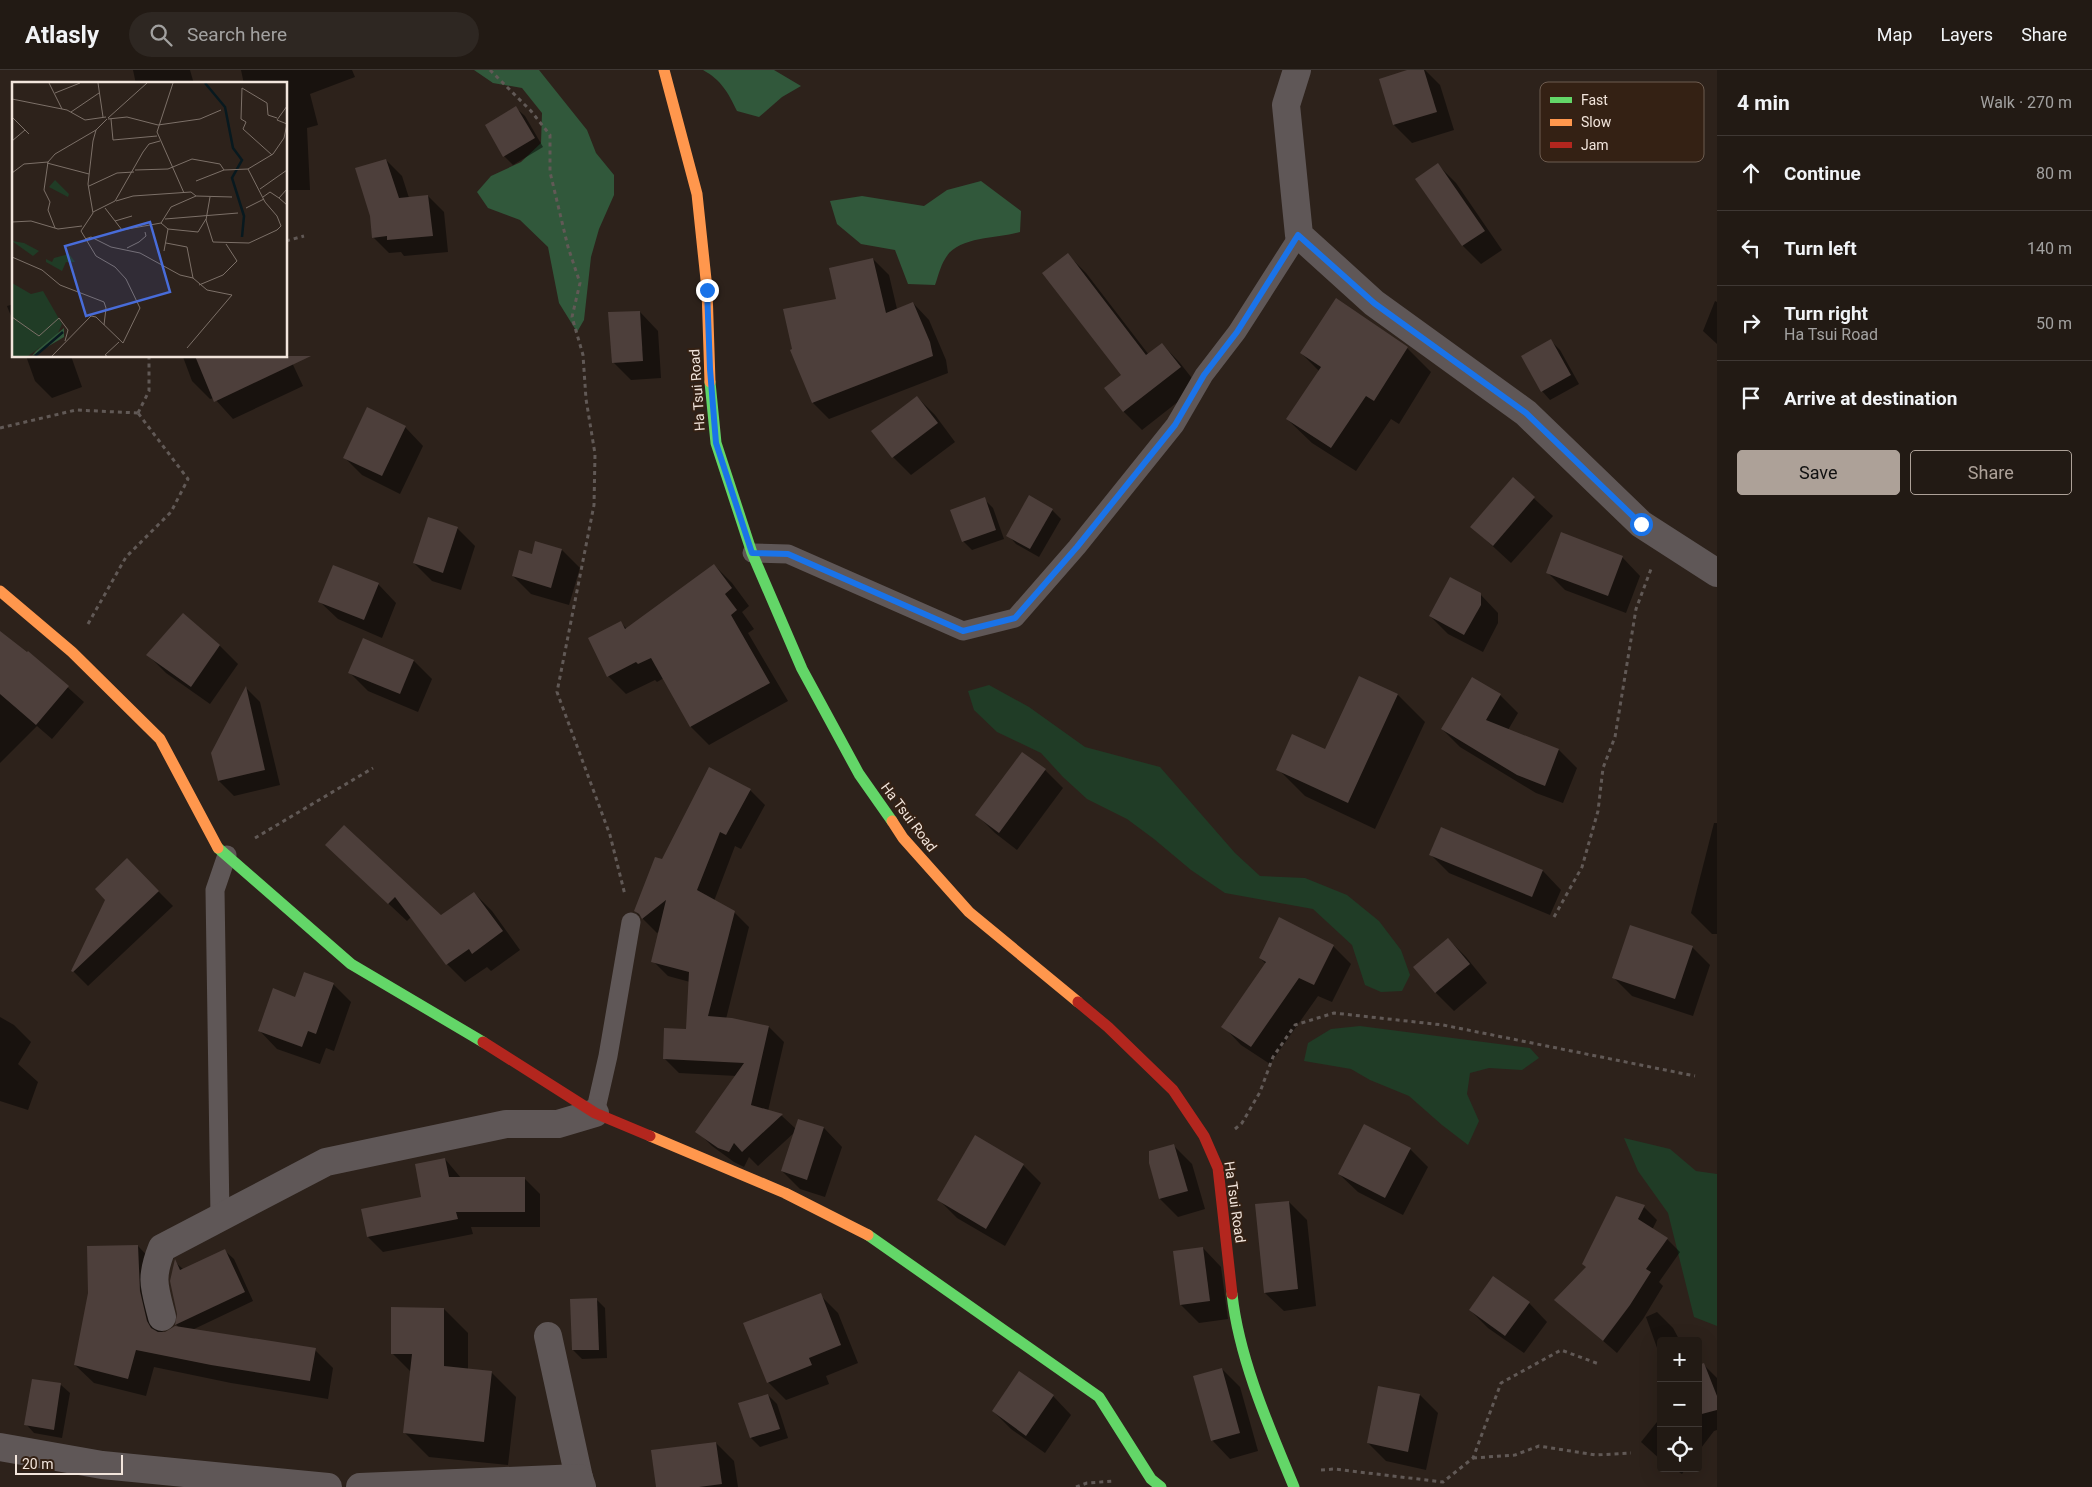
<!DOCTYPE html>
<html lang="en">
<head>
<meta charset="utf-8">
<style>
	:root { --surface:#221a14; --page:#2e2722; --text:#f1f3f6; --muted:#a2a1a0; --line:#3f3834; --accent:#ada198 }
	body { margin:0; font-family:Roboto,sans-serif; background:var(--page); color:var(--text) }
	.controls { position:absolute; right:15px; bottom:15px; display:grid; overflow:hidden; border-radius:5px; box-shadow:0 5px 20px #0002 }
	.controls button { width:45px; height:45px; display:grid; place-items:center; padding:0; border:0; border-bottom:1px solid var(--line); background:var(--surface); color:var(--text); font:25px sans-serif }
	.scale { position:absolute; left:15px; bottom:12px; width:108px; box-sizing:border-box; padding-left:5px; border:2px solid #f2e5dc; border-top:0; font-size:14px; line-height:18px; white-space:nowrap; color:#f2e5dc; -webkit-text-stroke:4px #342114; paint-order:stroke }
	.stop { position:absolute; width:15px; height:15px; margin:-11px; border:4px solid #1a73e8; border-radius:50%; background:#fff }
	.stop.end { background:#1a73e8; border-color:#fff; box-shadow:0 1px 5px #0008 }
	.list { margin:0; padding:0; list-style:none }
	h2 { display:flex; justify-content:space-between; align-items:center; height:65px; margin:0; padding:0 20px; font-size:21px }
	h2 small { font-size:16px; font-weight:400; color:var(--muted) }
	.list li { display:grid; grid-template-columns:32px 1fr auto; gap:15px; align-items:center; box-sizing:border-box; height:75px; padding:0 20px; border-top:1px solid var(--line) }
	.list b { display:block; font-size:19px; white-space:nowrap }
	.list p { margin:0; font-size:16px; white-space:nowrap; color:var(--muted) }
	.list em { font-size:16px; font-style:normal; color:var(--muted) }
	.actions { display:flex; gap:10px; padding:15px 20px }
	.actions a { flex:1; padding:11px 0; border:1px solid var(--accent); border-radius:5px; text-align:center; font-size:18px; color:var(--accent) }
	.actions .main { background:var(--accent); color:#111 }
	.icon { flex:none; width:28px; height:28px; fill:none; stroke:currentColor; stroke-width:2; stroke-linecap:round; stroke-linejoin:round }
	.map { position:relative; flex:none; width:1717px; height:1417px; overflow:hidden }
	header { display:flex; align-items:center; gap:30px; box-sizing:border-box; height:70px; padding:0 25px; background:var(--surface); border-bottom:1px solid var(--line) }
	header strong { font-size:24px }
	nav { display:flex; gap:28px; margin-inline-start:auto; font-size:18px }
	.search { width:350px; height:45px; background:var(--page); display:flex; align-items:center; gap:12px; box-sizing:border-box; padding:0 18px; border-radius:28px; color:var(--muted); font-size:19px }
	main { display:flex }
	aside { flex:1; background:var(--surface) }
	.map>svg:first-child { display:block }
</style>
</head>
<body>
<header>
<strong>Atlasly</strong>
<div class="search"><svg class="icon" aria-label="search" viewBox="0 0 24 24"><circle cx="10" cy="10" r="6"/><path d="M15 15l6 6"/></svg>Search here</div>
<nav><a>Map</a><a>Layers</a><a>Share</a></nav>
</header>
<main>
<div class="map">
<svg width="1717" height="1417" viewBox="0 0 1717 1417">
	<rect width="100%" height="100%" fill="#2d221b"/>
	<g fill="#203c26">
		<path d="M989,615L1029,637L1085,677L1160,697L1235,783L1260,806L1305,808L1347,825L1379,851L1401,880L1410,905L1402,921L1381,922L1365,915L1352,875L1313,839L1225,823L1191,800L1154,769L1127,749L1087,729L1063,707L1041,683L997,662L974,640L968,621Z"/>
		<path d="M1360,956L1530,978L1539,988L1522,1000L1489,998L1470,1003L1467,1024L1479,1051L1468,1075L1442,1055L1409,1026L1370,1010L1351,999L1304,991L1308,973L1331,959Z"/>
		<path d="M1624,1068L1670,1079L1696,1101L1717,1104V1256L1694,1247L1668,1143L1638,1101Z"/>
	</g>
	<g fill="#31583b">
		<path d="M474,0H539L587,60L596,83L614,105V125L599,159L591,187L584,250L577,262L559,233L548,177L520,150L488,138L477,122L491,106L521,92L541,73L542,43L522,18L493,13Z"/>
		<path d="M703,0H774L801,16L782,27L759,47L737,41C728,22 721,10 703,0Z"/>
		<path d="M981,111L1021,141L1020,162C997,169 957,166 945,189C940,197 938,207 935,215L908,214L895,180L861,174L837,154L830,131L862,126L924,136L947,120Z"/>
	</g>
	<g fill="#0007">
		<path d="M133,0H190L194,14H136Z"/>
		<path d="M241,0H352L355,7L310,24L318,55L307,58L310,120H286V14H244Z"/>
		<path d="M1412,0H1425L1440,15L1454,60L1412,73L1394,55Z"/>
		<path d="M516,38L525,46L543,77L513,95L504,86Z"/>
		<path d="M386,90L402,106L409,128L428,126L444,142L448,182L404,186L401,182L389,183L373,167Z"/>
		<path d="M1438,95L1456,113L1502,180L1481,194L1463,176L1417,109Z"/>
		<path d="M1068,185L1086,203L1149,285L1162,274L1180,293L1198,316L1142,360L1124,342L1106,319L1123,305Z"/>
		<path d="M873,189L889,205L897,239L913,233L929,250L946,290L948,303L829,349L813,333L838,230Z"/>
		<path d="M1715,231L1717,232V274L1703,261Z"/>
		<path d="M14,234V254L7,236Z"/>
		<path d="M640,242L658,261L661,308L631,310L613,292Z"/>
		<path d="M1551,271L1560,280L1579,314L1550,330L1542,321Z"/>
		<path d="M1407,278L1431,302L1399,354L1391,349L1356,401L1312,373L1287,349L1319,301L1301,283Z"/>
		<path d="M286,280L303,316L233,349L214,328L210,329L192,311L183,287L286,286Z"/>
		<path d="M26,286H71L82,317L52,328L35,311Z"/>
		<path d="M917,327L935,345L955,372L911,405L893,387Z"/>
		<path d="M405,357L423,376L400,424L362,405L344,387Z"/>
		<path d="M1513,409L1553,446L1511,493L1472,457Z"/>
		<path d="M984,429L993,438L1004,469L972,480L963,471Z"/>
		<path d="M1052,440L1061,449L1039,487L1016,474L1008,465Z"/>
		<path d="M457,458L475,476L461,520L432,511L414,493Z"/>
		<path d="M562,480L580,498L569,535L531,524L513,506L533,485Z"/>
		<path d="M1622,487L1640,506L1626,543L1565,520L1547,502Z"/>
		<path d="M714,495L732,513L749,536L742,542L754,559L748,563L788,631L709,675L691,657L664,608L657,612L655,610L626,624L608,606L620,552L627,559Z"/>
		<path d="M378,514L396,533L382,568L338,549L319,531Z"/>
		<path d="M1480,524L1498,543V553L1483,582L1448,564L1430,546Z"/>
		<path d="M0,563L27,584L28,582L84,632L52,669L37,656L0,693Z"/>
		<path d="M219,575L238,594L210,634L166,603L148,585Z"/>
		<path d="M414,591L432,609L418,642L368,621L350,603Z"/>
		<path d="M1360,607L1398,625L1425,652L1375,759L1305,726L1278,699L1326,680Z"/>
		<path d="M246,618L260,632L280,715L234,726L219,711Z"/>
		<path d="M1500,625L1518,643L1508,660L1559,680L1577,698L1563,733L1536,723L1460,677L1442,659Z"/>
		<path d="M1045,700L1063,718L1017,780L995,763L977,745Z"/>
		<path d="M750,720L765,735L741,779L735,776L714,831L734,842L749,857L726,949L769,957L784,972L768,1041L782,1046L796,1059L798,1051L824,1058L842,1077L825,1127L800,1119L782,1101L795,1062L758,1096L749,1087L744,1097L734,1092L712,1076L697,1061L737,1006L679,1003L664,988L688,960L690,912L668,906L653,891L660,861L657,863L635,841L662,791Z"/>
		<path d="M1714,753H1717V864H1712L1691,843Z"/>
		<path d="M1442,759L1543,801L1561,820L1550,845L1449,803L1431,785Z"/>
		<path d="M127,790L173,836L88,916L73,901Z"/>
		<path d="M345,793L441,847L474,823L492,841L520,880L491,901L487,897L465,912L447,894L411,847L407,851Z"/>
		<path d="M1448,869L1466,887L1487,913L1454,941L1436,923Z"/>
		<path d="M1333,876L1351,894L1332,932L1318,926L1270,994L1241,975L1223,956L1266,894L1260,888Z"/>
		<path d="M1692,877L1710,895L1693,946L1632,926L1614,908Z"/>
		<path d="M333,914L351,932L334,981L326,978L320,994L277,979L259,960L296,928Z"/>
		<path d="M0,947L14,955L31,972L18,994L38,1012L28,1040L0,1031Z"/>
		<path d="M1174,1076L1192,1094L1205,1139L1178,1147L1160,1129Z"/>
		<path d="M1410,1079L1428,1097L1403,1145L1358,1122L1339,1104Z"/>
		<path d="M445,1089L461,1108H524L540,1124V1157H471L473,1164L383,1182L368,1167L423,1128Z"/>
		<path d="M1023,1095L1041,1113L1005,1176L957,1148L939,1130Z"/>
		<path d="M1616,1128L1644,1137L1657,1150L1652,1160L1667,1169L1680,1182L1659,1212L1663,1216L1643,1249L1617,1283L1556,1230L1588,1198Z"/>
		<path d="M1289,1132L1307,1150L1316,1236L1284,1241L1265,1223Z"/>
		<path d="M138,1176L156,1195L159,1250L163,1263L179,1258L176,1254L178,1244L175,1192L184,1200L225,1181L234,1189L253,1231L192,1260L315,1280L333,1298L328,1329L231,1313L154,1297L146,1326L94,1313L75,1295Z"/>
		<path d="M1203,1178L1221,1197L1228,1249L1199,1253L1181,1235Z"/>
		<path d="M820,1225L838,1243L858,1293L826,1306L829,1314L786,1330L768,1312Z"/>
		<path d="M596,1229L605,1238L607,1288L582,1289L573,1280Z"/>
		<path d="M1529,1233L1547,1252L1524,1283L1488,1258L1470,1240Z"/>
		<path d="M444,1239L468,1263V1300L491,1302L516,1327L508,1395L429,1387L404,1362L411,1302L392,1283Z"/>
		<path d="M1657,1242L1673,1258L1680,1271H1661V1289L1646,1247Z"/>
		<path d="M1703,1294L1717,1308V1360L1714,1361L1698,1382V1297Z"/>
		<path d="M1222,1299L1240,1317L1258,1381L1230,1389L1212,1370Z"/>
		<path d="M1020,1303L1053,1326L1071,1345L1045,1383L1011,1359L993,1341Z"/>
		<path d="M33,1310L61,1315L70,1323L62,1368L34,1363L26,1354Z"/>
		<path d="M768,1325L777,1334L788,1368L760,1377L751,1368Z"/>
		<path d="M1420,1325L1438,1343L1426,1400L1386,1391L1368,1373Z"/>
		<path d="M1661,1347V1390L1641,1372Z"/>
		<path d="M716,1373L734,1391L738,1417H657Z"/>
		<path d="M1673,1398H1686L1682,1404Z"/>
	</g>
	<g fill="#4d3f3b">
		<path d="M1407,0H1424L1437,42L1393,55L1379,9Z"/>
		<path d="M516,36L535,68L503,87L485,55Z"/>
		<path d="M386,89L399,128L428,125L433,166L387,170V166L372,168L370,146L355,98Z"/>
		<path d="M1438,93L1485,161L1462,176L1415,109Z"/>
		<path d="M1068,183L1146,285L1162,273L1181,297L1123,342L1104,318L1121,305L1042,203Z"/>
		<path d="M873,188L886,243L913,232L930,272L933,286L812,333L790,280L792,279L783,239L836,229L829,198Z"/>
		<path d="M1336,228L1408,277L1374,331L1366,326L1331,378L1286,349L1321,297L1300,283Z"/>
		<path d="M640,241L643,291L612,293L608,242Z"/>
		<path d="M1551,269L1571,305L1541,322L1521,286Z"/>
		<path d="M195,286H311L214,332Z"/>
		<path d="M917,326L938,353L892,388L871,361Z"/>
		<path d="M367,337L406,356L382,406L343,388Z"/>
		<path d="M1513,407L1535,427L1493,476L1470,457Z"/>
		<path d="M1029,425L1053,439L1030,479L1006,466Z"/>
		<path d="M985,427L996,460L962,472L950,440Z"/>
		<path d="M428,447L458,457L443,503L413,493Z"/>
		<path d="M1561,462L1623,486L1608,526L1546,503Z"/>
		<path d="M535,471L562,479L551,518L512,506L519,480L532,484Z"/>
		<path d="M714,494L732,518L725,524L737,540L731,545L770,613L690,657L651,588L638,594L636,592L607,607L588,568L621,551L625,559Z"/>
		<path d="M333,495L379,513L364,550L318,532Z"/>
		<path d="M1450,507L1481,523V535L1464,565L1429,546Z"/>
		<path d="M183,543L220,575L191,617L146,585Z"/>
		<path d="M0,561L27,582L28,581L69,616L36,655L0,624Z"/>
		<path d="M363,568L414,590L400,624L348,603Z"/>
		<path d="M1359,606L1398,624L1348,733L1276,700L1292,664L1325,679Z"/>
		<path d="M1472,607L1501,624L1486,650L1559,679L1545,716L1517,705L1441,659Z"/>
		<path d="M246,616L265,700L218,711L211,683Z"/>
		<path d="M1022,682L1046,699L999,763L975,745Z"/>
		<path d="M709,697L751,719L726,765L720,762L697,820L735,841L708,946L732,948L769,956L751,1035L783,1044L742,1082L734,1073L729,1082L718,1078L695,1062L744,993L663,989L664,958L686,959L689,902L651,892L666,830L642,849L639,844L634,841L655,787L662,789Z"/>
		<path d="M344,755L441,845L474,822L503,861L472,884L469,879L446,895L395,827L388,834L325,775Z"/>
		<path d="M1441,757L1543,800L1532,827L1429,785Z"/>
		<path d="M127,788L159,821L73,902L71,901L105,830L95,819Z"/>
		<path d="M1279,847L1334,875L1314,915L1299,908L1251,977L1221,957L1266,892L1259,888Z"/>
		<path d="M1630,855L1693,876L1675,929L1612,908Z"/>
		<path d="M1448,868L1470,894L1435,923L1413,897Z"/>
		<path d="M304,902L334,913L316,964L308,961L302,977L258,961L273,918L295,927Z"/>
		<path d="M798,1049L824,1057L807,1110L781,1101Z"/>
		<path d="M1364,1054L1411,1078L1385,1128L1338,1104Z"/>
		<path d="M975,1065L1024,1094L986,1159L937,1130Z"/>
		<path d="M1174,1074L1188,1121L1159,1129L1149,1093V1081Z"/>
		<path d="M445,1088L449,1107H525V1142H456L458,1149L367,1167L361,1139L421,1127L415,1094Z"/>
		<path d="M1616,1126L1645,1135L1638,1149L1668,1168L1646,1199L1651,1202L1630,1235L1603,1271L1554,1230L1586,1197L1582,1194Z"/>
		<path d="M1289,1131L1298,1219L1264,1223L1255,1134Z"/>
		<path d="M138,1175L140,1221L147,1251L151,1258L158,1262H165L175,1256L316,1278L310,1311L211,1295L136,1280L128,1309L74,1295L88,1223L87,1176Z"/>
		<path d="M1203,1177L1210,1231L1180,1235L1173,1181Z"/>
		<path d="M225,1179L245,1222L175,1255L177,1244L170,1211L175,1189L180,1200Z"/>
		<path d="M1493,1206L1530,1232L1505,1266L1469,1240Z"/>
		<path d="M821,1223L841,1275L809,1288L812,1295L767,1313L743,1253Z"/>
		<path d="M597,1228L599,1280H572L570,1229Z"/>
		<path d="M391,1237L444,1238V1296L492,1301L484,1372L403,1363L412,1284H391Z"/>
		<path d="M1704,1293L1717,1326V1340L1698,1345V1295Z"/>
		<path d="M1222,1298L1240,1363L1211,1371L1193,1306Z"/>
		<path d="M1019,1301L1054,1325L1026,1366L992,1341Z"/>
		<path d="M32,1309L61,1313L54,1360L24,1355Z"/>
		<path d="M1378,1316L1420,1324L1408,1382L1367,1373Z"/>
		<path d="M768,1324L780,1359L750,1368L738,1333Z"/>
		<path d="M716,1372L722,1414L699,1417H656L651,1380Z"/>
	</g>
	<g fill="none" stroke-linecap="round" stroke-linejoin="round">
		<g stroke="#615956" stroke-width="3" stroke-dasharray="4 4" stroke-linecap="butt">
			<path d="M490,0L531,41L550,65V102L568,177L580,213L572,247L583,285L586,329L595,384L594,435L557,622L610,765L625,825"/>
			<path d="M286,171L304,166"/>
			<path d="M138,343L149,321V286"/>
			<path d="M0,358L76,340L138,343"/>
			<path d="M88,554L126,487L171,442L188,409L138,343"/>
			<path d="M255,768L373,698"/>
			<path d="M1554,847L1582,797L1598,741L1603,698L1615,667L1636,539L1651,499"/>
			<path d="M1235,1059L1242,1053L1260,1022L1273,987L1295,955L1334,943L1443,955L1695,1006"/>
			<path d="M1473,1388L1515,1385L1539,1376L1596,1385L1631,1383"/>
			<path d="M1321,1400L1334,1399L1443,1412L1473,1388L1501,1313L1561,1280L1599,1294"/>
			<path d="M1076,1417L1087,1413L1115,1411"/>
		</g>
		<g stroke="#5f5757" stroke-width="19">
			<path d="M752,483L788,484L963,561L1015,548L1077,477L1175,355L1204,305L1237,262L1299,165"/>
			<path d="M595,1043L608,986L631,852"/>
			<path d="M220,1147L215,820L227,785"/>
		</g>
		<g stroke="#5f5757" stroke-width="28">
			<path d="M1297,0L1286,35L1299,165L1374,233L1526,343L1641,454L1717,503"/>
			<path d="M162,1247C154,1216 150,1208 162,1178L326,1092L506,1054H558L595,1043"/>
			<path d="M548,1266L579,1408"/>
			<path d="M0,1377L102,1395L328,1417"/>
			<path d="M360,1417L579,1408L582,1417"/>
		</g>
		<g stroke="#63d668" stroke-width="11">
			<path d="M710,312L716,373L752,483L802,599L859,704L892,751"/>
			<path d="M218,778L351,894L483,972"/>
			<path d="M868,1165L1099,1327L1151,1409L1161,1417"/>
			<path d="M1232,1224C1239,1289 1269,1357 1294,1417"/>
		</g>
		<g stroke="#ff974d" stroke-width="11">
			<path d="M664,0L697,124L707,219L710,312"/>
			<path d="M0,521L72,582L160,669L218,778"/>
			<path d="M892,751L903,768L969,842L1078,932"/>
			<path d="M650,1066L785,1123L868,1165"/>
		</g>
		<g stroke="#b3261e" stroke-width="11">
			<path d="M1078,932L1108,957L1173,1020L1204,1066L1218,1098L1232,1224"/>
			<path d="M483,972L595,1043L650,1066"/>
		</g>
	</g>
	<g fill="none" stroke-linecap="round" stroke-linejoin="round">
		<path stroke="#1a73e8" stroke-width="6" d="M707,220L710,299L716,373L752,483L788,484L963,561L1015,548L1077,477L1175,355L1204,305L1237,262L1298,165L1374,233L1526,343L1641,454"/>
	</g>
	<g text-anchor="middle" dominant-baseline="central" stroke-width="4" stroke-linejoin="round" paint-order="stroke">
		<g font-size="14" fill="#f2e5dc" stroke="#342114">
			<text transform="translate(697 320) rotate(-94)">Ha Tsui Road</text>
			<text transform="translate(909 747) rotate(53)">Ha Tsui Road</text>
			<text transform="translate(1235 1132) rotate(82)">Ha Tsui Road</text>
		</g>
	</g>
	<g transform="translate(12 12)">
		<rect width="275" height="275" fill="#2d221b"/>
		<path d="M43,98L57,112L56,115L37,105ZM0,159L12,161L27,169L21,174ZM57,172L63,180H54L50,189L34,180V177L40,180L42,176ZM0,201L19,212L31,209L50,242L45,253L16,274H0Z" fill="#203c26"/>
		<path d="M52,246V255L20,274L24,269Z" fill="#31583b"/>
		<path fill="none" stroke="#08191f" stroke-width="2.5" d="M193,1L213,25L221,66L230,78L220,96L232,134L230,155M23,274L51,250"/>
		<path fill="none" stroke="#7c7068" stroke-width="1" d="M37,1L50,27M86,1L91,35M161,1L145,50L172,111M43,11L68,1M0,17L55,28L73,38L94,35M275,24L265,38L275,42M59,30L87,11M0,35L17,52M96,36L135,1M96,37L115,35L146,43L188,37L209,28M99,37L101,58L145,54M0,59L13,48M260,73L231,47L234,40L229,37L230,6L255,21L256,33L265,36M35,81L77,92M123,88L156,87L180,77L208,82L212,88L184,99M212,88L236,87L261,72L272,56L275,42M0,91L12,82L36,80M77,104L105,91L122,90M248,107L275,88M275,107L267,116L275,123M198,115L194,138L201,160L237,161L265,148L269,144L265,134L253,120L236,87M251,115L258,110L267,116M104,119L121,114L179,110L184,114M93,126L110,148L149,141L159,125L184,114L220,115M234,126L252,117M81,130L103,119L131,70L137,62L148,59M153,137L226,131M103,139L120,134M0,140L19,139L46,147L70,144M149,141L156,147L186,150L194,137M43,146L36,128L38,120L32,108L36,80L43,72L84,48M73,157L79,155L99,165L128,171L168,193L181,196L195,208L220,213L175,266M154,161L175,165L181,196M115,166L127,160L134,154L133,150M152,169L156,147M0,175L30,188L48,203L92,220L94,226L92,243M187,203L211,193L225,179L214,162M0,235L27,254L47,236L56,248L53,259M40,274L79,234L84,235L111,261L128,226L114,197L103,185L84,174L69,149L81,131L76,102L81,59L84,48L95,37M95,274L93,273L107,260"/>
		<path fill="#486cd9" fill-opacity="0.15" stroke="#486cd9" stroke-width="2.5" d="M138,140L158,210L74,234L53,164Z"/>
		<rect width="275" height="275" fill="none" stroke="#f2e5dc" stroke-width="2.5"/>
	</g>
	<rect x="1540" y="12" width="164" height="80" rx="8" fill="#342114" stroke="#6d5c50" stroke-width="1"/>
	<rect x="1550" y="27" width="22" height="6" fill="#63d668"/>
	<rect x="1550" y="49" width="22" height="7" fill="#ff974d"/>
	<rect x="1550" y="72" width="22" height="6" fill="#b3261e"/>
	<g font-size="14" fill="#f2e5dc">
		<text x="1581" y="35">Fast</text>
		<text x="1581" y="57">Slow</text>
		<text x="1581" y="80">Jam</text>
	</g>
</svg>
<div class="controls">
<button>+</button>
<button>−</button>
<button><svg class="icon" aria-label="locate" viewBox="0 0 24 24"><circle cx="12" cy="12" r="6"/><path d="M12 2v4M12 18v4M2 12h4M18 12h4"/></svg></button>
</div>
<div class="scale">20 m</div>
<div class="stop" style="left:1641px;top:454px"></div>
<div class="stop end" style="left:707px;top:220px"></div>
</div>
<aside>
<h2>4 min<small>Walk · 270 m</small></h2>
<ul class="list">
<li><svg class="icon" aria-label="ahead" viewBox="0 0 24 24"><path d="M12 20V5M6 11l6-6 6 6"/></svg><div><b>Continue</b></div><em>80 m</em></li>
<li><svg class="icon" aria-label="left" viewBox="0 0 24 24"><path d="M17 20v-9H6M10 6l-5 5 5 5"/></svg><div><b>Turn left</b></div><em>140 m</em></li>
<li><svg class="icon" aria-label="right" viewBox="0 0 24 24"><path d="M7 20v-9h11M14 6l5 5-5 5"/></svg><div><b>Turn right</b><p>Ha Tsui Road</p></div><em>50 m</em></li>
<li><svg class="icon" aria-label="arrive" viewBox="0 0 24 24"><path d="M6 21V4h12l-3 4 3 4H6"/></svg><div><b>Arrive at destination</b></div></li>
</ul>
<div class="actions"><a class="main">Save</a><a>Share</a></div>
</aside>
</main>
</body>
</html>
